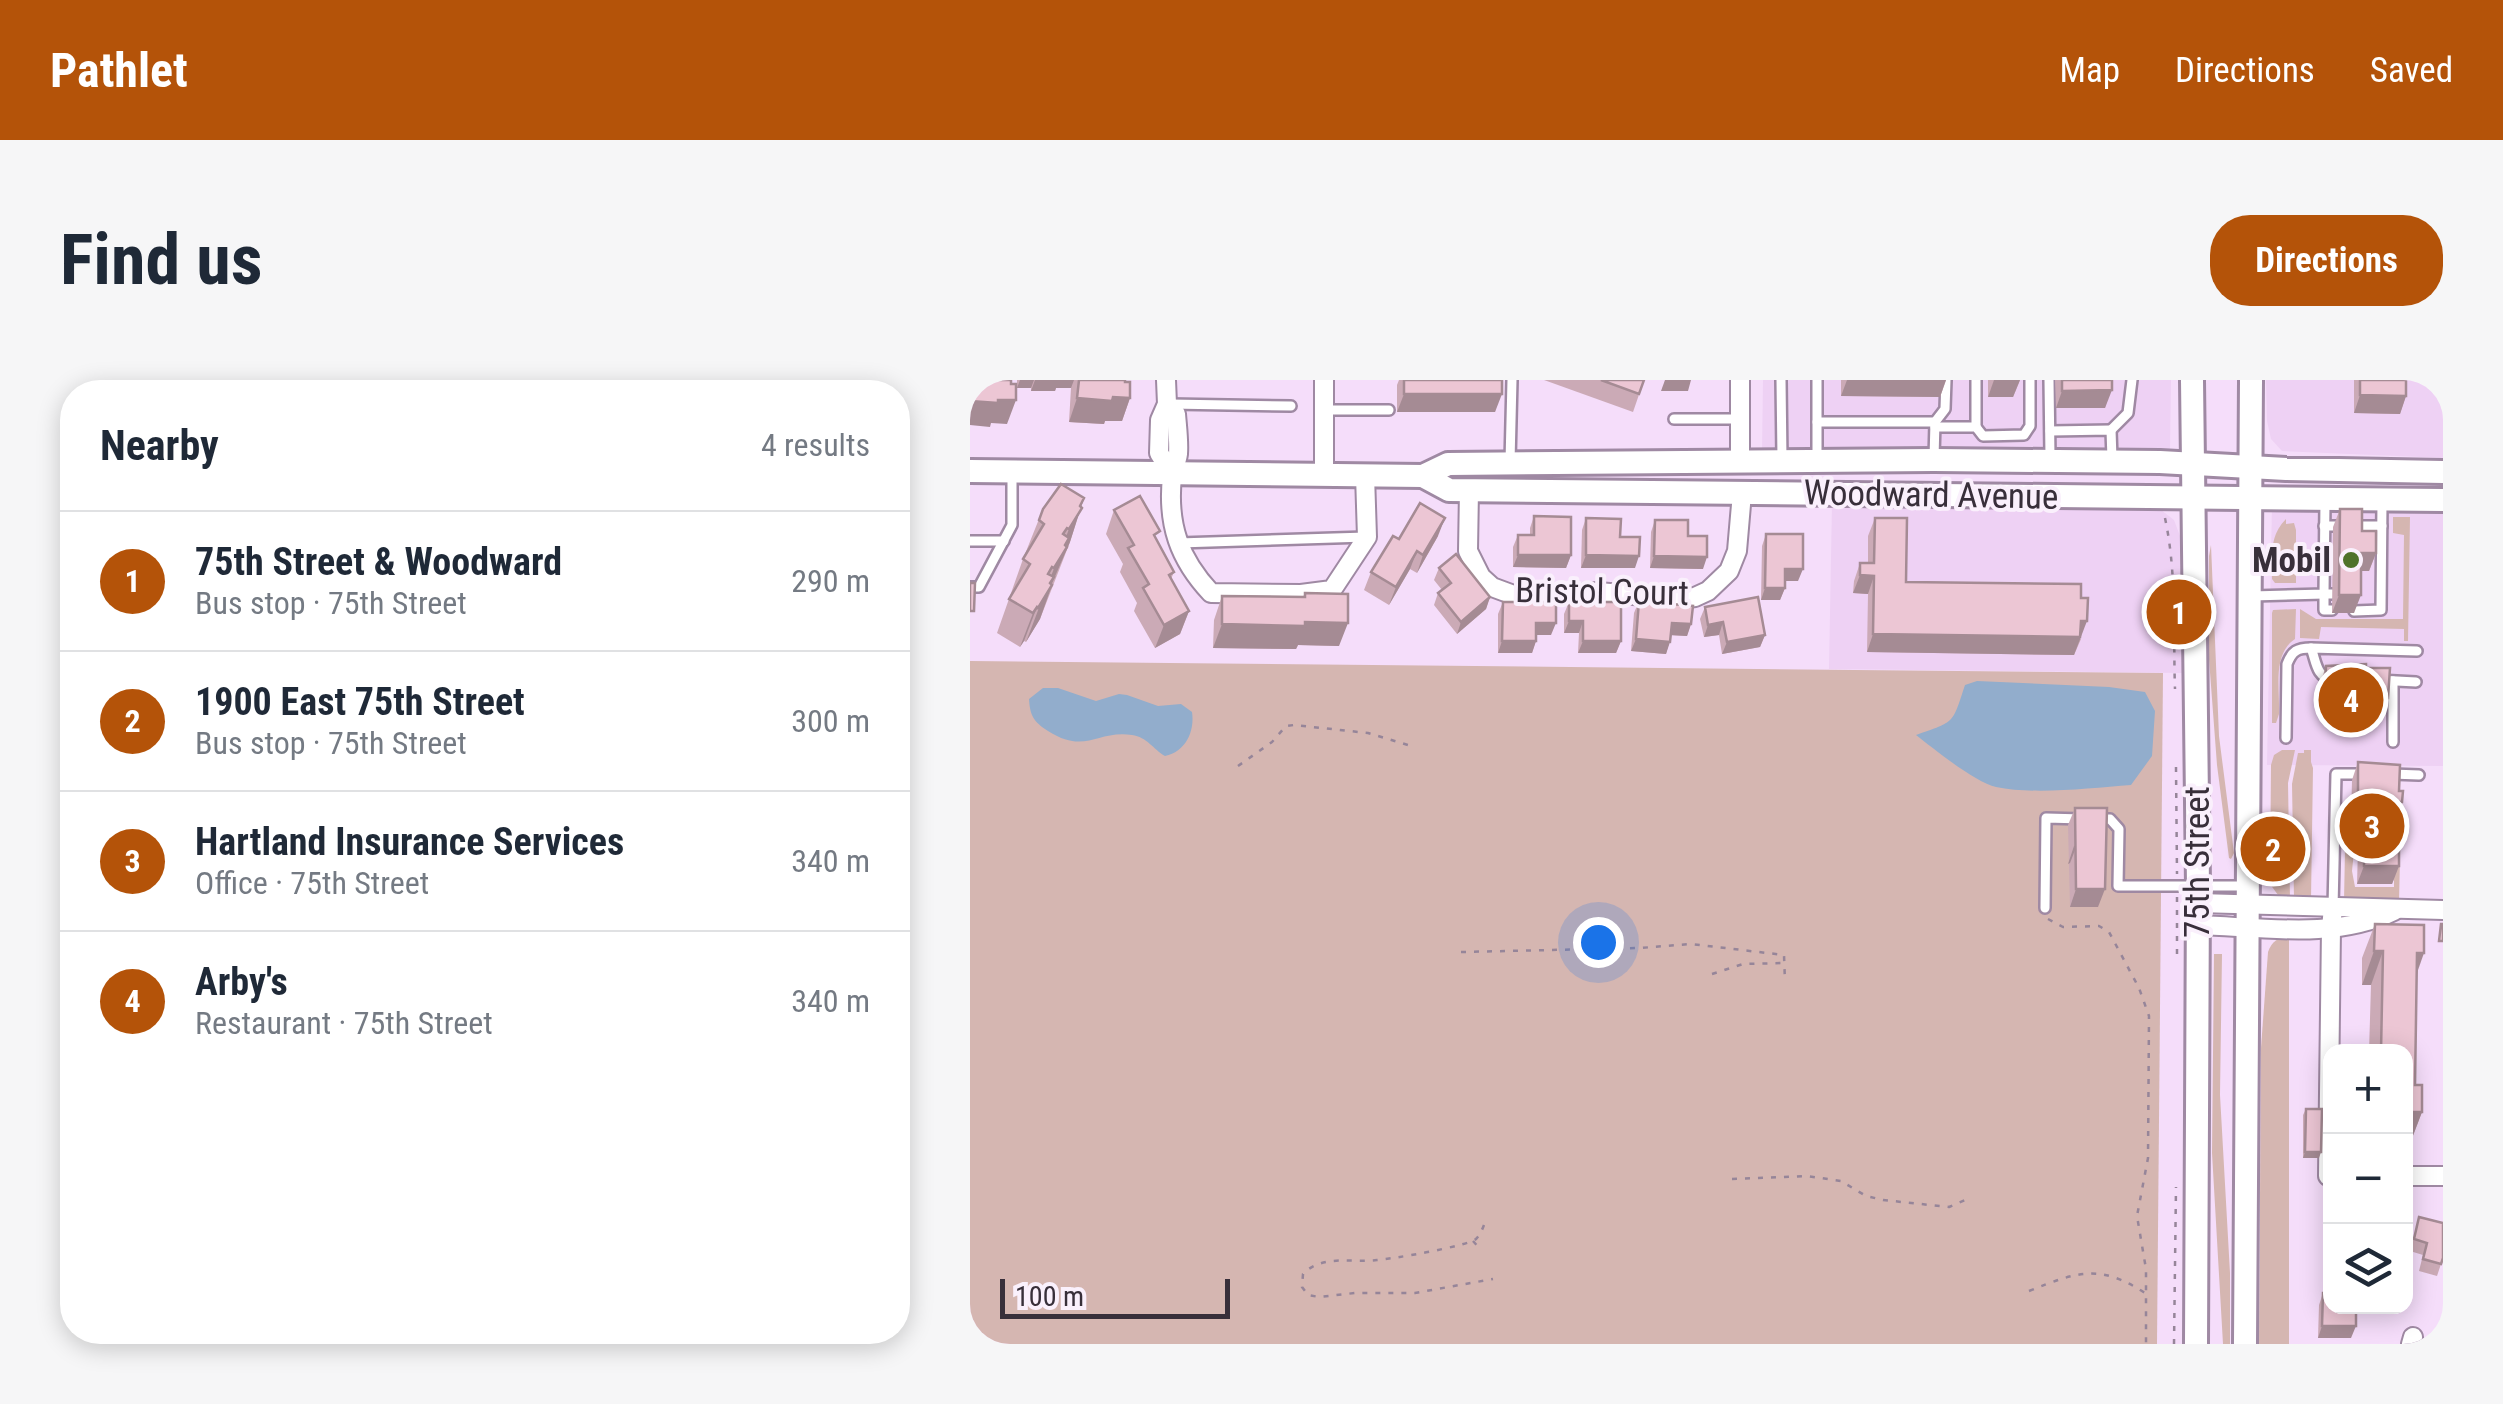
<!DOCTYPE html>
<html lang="en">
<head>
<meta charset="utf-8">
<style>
	:root { --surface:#fff; --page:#f6f6f7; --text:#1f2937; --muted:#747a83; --line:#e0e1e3; --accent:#b45309 }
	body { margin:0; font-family:"Roboto Condensed",sans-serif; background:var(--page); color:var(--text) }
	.controls { position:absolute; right:30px; bottom:30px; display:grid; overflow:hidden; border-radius:20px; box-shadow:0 5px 25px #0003 }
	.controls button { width:90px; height:90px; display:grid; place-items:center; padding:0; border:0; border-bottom:2px solid var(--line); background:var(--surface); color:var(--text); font:50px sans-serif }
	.scale { position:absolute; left:30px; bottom:25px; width:230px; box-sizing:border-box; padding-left:10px; border:5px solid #382f3a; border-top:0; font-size:28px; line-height:35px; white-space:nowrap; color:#382f3a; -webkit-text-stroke:8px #faf0fc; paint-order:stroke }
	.you { position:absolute; left:628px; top:562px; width:35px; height:35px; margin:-25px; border:8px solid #fff; border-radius:50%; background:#1a73e8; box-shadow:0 0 0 15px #1a73e833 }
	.badge { display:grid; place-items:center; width:65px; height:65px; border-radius:50%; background:var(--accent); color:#fff; font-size:32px; font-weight:700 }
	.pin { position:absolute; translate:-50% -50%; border:5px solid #fff; box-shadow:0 2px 10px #0006 }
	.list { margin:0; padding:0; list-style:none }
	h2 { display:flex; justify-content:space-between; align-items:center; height:130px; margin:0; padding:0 40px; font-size:42px }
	h2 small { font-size:32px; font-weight:400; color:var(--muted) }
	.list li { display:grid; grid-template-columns:65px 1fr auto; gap:30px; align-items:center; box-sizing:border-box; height:140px; padding:0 40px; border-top:2px solid var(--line) }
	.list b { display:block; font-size:38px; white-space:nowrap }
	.list p { margin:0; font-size:32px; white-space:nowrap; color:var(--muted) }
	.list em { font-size:32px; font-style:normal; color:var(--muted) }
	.icon { flex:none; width:55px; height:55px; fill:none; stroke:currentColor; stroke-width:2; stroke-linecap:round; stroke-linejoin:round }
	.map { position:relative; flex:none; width:1473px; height:964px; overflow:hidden; border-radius:40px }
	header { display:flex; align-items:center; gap:60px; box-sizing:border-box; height:140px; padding:0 50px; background:var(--accent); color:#fff }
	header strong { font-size:48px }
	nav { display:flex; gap:55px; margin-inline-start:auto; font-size:35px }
	.intro { display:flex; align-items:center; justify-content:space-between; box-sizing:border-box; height:240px; padding:0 60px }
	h1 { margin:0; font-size:70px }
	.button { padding:25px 45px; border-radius:40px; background:var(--accent); color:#fff; font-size:35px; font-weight:700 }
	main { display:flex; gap:60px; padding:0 60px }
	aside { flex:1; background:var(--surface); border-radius:40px; box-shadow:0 5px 25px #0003 }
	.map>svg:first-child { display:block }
</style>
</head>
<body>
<header>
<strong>Pathlet</strong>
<nav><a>Map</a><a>Directions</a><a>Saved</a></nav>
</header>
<div class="intro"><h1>Find us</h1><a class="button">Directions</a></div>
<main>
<aside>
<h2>Nearby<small>4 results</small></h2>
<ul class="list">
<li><span class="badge">1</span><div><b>75th Street &amp; Woodward</b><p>Bus stop · 75th Street</p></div><em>290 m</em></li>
<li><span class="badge">2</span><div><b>1900 East 75th Street</b><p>Bus stop · 75th Street</p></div><em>300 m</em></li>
<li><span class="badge">3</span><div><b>Hartland Insurance Services</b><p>Office · 75th Street</p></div><em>340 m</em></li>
<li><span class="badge">4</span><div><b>Arby's</b><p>Restaurant · 75th Street</p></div><em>340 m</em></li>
</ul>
</aside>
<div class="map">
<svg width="1473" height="964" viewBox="0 0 1473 964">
	<rect width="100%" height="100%" fill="#f5ddfa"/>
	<g fill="#eed1f4">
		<path d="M793,0H1201L1200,70L792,72Z"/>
		<path d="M1296,0H1473V78L1312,71L1301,59L1297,41Z"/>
		<path d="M862,123L1186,126L1204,140L1210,156L1212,293L859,289Z"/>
		<path d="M1302,124L1473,128V386L1297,385Z"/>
	</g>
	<g fill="#d5b6b1">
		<path d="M1423,137H1440L1438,261H1434V249L1351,247L1349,259L1330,258V229L1346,239H1433L1434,155L1423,153Z"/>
		<path d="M1316,139V144L1324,143L1326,150V203H1305L1302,199C1302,176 1299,156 1316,139Z"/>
		<path d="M1241,165L1249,356L1264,473L1261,479L1259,478L1247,385L1239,279V176Z"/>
		<path d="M1326,229L1325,259C1302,274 1310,309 1309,334L1306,343H1302V233L1303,230Z"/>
		<path d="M0,281L1193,293L1187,964H0Z"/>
		<path d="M1312,370H1325L1318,403L1320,519L1308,515L1300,504L1301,385L1304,375Z"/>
		<path d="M1334,370H1341V382L1343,388L1341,519H1324L1322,404L1328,373H1334Z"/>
		<path d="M1375,471H1384L1382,491L1385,507H1424V487L1430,478L1429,522L1374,521Z"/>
		<path d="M1319,556V964H1289L1291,668L1298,572C1302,561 1309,557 1319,556Z"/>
		<path d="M1244,574H1252L1250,715L1260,893V964H1253L1242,773Z"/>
	</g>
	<g fill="#92adcc">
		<path d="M1007,301L1139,307L1175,312L1185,331L1182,376L1161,405C1121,408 1064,415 1026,407C1006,403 964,369 946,355C986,341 982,344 995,305Z"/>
		<path d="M73,308H88L126,321L149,314L157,315L188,326L211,324L222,332C225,352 215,372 195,376C183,369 177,357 162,355C126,350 116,375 78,351C64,342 60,336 59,319Z"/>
	</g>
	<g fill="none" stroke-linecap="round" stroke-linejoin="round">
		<g stroke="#9f89a3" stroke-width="14">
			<g id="lane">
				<path d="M811,0L812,79"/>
				<path d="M1079,0L1080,77"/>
				<path d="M200,24L321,26"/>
				<path d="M354,30H419"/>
				<path d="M704,39H770"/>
				<path d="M847,42H965"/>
				<path d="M965,47H1006L1013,56L1054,55L1060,46V0"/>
				<path d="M1006,47V0"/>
				<path d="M1141,50L1158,33L1162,0"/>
				<path d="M1080,51L1141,50L1142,79"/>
				<path d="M847,78V0"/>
				<path d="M964,78L965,42L975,29L976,0"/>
				<path d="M540,82L542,0"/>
				<path d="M1354,146H1412"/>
				<path d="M0,161H34"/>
				<path d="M209,163L396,157"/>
				<path d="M0,207H9L42,145V92"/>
				<path d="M1282,216L1354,214L1355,121"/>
				<path d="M1362,230H1354V214H1362"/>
				<path d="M1384,231L1411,230L1412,122"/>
				<path d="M1362,299C1346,298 1346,280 1341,268L1447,271"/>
				<path d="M1408,300L1446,302"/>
				<path d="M1316,358L1317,284C1322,271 1327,268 1341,268"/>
				<path d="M1423,362V301"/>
				<path d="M1422,394L1449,395"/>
				<path d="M1128,439H1140L1149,449L1148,506H1275"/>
				<path d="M1075,528L1076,438L1113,439"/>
				<path d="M1363,528L1366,394H1391"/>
			</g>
		</g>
		<g stroke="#9f89a3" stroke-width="22">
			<g id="street">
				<path d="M196,0L197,24L190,40L189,73L202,94"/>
				<path d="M197,24L206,34C207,47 209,61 208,74C207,82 203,89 202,97C197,144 209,179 241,213L331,214L362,210L397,157L395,95"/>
				<path d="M770,83V0"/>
				<path d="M354,95V0"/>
				<path d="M499,110L498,171L511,197L522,207L549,217L628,212L710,219L725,217L738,211L759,191L767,171L772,113"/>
				<path d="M1228,523L1473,530"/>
				<path d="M1228,545C1292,547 1365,560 1424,531"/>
				<path d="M1360,796H1358L1361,548L1363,528"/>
				<path d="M1436,796H1473"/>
				<path d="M1441,964L1443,957"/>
			</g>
		</g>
		<g stroke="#9f89a3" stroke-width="28">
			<g id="secondary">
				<path d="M1222,0L1228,506L1226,964"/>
				<path d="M0,91L453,96L478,84L964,80L1190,82L1316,89L1473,92"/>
				<path d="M453,96L479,110L1473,120"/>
				<path d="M1275,964L1281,0"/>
			</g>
		</g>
		<g stroke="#968599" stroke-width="2.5" stroke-dasharray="5 8" stroke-linecap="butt">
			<path d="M1195,138C1207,194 1203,252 1205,309"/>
			<path d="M268,386L302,362L316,346L324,345L398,353L438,365"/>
			<path d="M1206,387L1207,494"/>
			<path d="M1207,517V574"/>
			<path d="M1078,539L1093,547L1129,546L1139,552L1169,608L1179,636L1178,778L1167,836L1176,889V964"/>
			<path d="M491,572L670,568L721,564L814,575L815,602"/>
			<path d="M742,594L773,584L813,583"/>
			<path d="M762,799L837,796L871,801L896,816L913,820L979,827L1000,818"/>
			<path d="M514,845C512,850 510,855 506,859C498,866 422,879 407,880C382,883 352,874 333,894L332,907L338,915L349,917L385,913H445L523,899"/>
			<path d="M503,861L511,870"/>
			<path d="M1059,911C1107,892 1129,883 1175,913"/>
			<path d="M1204,964L1206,807"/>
		</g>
		<use href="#lane" stroke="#fff" stroke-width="9"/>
		<use href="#street" stroke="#fff" stroke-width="18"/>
		<use href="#secondary" stroke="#fff" stroke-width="22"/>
	</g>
	<g fill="#cbaab6">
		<path d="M47,0H155L160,18L152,41H135L134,44L99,42L101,8H86L85,11H61V8H47Z"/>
		<path d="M429,0H532L525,32H427V5Z"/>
		<path d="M574,0H674L663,32Z"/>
		<path d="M871,0H976L970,17L871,16Z"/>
		<path d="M1018,0H1050L1043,17H1018Z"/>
		<path d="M1085,0H1142L1135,28H1086Z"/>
		<path d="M1384,0H1436V16L1430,34L1384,33Z"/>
		<path d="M111,127L100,162L70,239L56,262L54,261L50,267L27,253L53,179L73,129Z"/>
		<path d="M1370,129L1392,151L1406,173L1399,191H1391L1384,233H1362L1363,147Z"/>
		<path d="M144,130L187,160L204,192L201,199L219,231L210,254L185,268L164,231L167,223L150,192L153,184L136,154Z"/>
		<path d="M564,136L601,175L596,188L543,187V167L548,155H560V148Z"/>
		<path d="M616,138L650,157L665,188H611L612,150Z"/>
		<path d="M905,138L936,202L1111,259L1104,275L897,272L898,214L883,213L884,201L890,183H898V156Z"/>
		<path d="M685,140L718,156L733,189L680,188L681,152Z"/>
		<path d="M796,154L828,201H815V208L810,220H791L792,166Z"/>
		<path d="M468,156L447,193L440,189L419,225L394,210L401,192L429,159Z"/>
		<path d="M469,188L520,217L516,229L487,254L464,225L468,213L472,210L464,200Z"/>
		<path d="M335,213L369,266L328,265L326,269L243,268L244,240L252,216L333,217Z"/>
		<path d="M669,221L721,244L717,256L701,255L696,274L661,271L664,233Z"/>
		<path d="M533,222L581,255H566V261L562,273H528V234Z"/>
		<path d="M599,222L651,261L646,273H608L609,253H594V234Z"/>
		<path d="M735,227L795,255L790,267L752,274L749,255L734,257L730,239Z"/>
		<path d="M1356,286L1396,288L1412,336L1383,335L1382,338L1349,337L1350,304Z"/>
		<path d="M1388,382L1429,430V450L1432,463L1429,473V486L1422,504H1387L1388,469L1377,468V452L1381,440L1382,400Z"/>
		<path d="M1105,428L1128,527H1100L1098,445Z"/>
		<path d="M1405,544L1446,594L1445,705L1452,732L1439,766H1436V672H1399L1401,605H1392V578Z"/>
		<path d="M1336,729L1349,778H1333V735Z"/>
		<path d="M1449,837L1473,878L1467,896L1449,891L1453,875L1440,871Z"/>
		<path d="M1353,913L1381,958H1348L1349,925Z"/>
	</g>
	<g fill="#a58b94">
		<path d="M50,0H64L61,8H47Z"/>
		<path d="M65,0H104L101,8H86L85,11H61Z"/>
		<path d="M695,0H721L718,11H691Z"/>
		<path d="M877,0H976L970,17L871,16Z"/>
		<path d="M1024,0H1050L1043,17H1018Z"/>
		<path d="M1142,10L1135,28H1086L1092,11Z"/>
		<path d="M434,14H532L525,32H427Z"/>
		<path d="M1390,15L1436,16L1430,34L1384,33Z"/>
		<path d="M107,18L143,17L160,18L152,41H135L134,44L99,42Z"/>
		<path d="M28,20H46L37,44L21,43L20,47L0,45V21Z"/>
		<path d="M114,118L100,162L80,208L82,205L70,239L56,262L99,149Z"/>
		<path d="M475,138L468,156L447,193L453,175Z"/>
		<path d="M447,171L440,189L419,225L426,207Z"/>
		<path d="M1391,173H1406L1399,191H1385Z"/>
		<path d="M548,175H601L596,188L543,187Z"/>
		<path d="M616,175L669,176L665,188H611Z"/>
		<path d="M684,176L737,177L733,189L680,188Z"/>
		<path d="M815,189H833L828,201H811Z"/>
		<path d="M890,195L904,196L898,214L883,213Z"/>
		<path d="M795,208H815L810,220H791Z"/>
		<path d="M1369,215H1391L1384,233H1362Z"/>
		<path d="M520,217L516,229L487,254L491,242Z"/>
		<path d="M67,227L54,261L50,267L63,233Z"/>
		<path d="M219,231L210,254L185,268L194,245Z"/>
		<path d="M599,241H613L609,253H594Z"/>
		<path d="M1117,241L1104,275L897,272L903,254Z"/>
		<path d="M335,242L378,243L369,266L328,265L326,269L243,268L252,244Z"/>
		<path d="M753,242L749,255L734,257L738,245Z"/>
		<path d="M566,243H586L581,255H562Z"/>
		<path d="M702,243L721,244L717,256L698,255Z"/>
		<path d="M795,255L790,267L752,274L757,262Z"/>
		<path d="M666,259L700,262L696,274L661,271Z"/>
		<path d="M532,261H566L562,273H528Z"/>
		<path d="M613,261H651L646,273H608Z"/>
		<path d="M1388,317L1418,318L1412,336L1383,335L1382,338L1349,337L1355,319Z"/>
		<path d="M1383,450L1394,451L1388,469L1377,468Z"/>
		<path d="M1107,465L1100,483L1098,484L1104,466Z"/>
		<path d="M1394,486H1429L1422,504H1387Z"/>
		<path d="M1106,509H1135L1128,527H1100Z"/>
		<path d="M1404,571H1413L1401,605H1392Z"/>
		<path d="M1447,573H1454L1442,607Z"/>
		<path d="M1436,732H1452L1439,766H1436Z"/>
		<path d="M1335,772H1351L1349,778H1333Z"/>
		<path d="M1352,946H1386L1381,958H1348Z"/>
	</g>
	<g fill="#ecc6d4" stroke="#a58b94" stroke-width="2.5">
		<path d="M0,0H41V4H46V20H28V23L0,21Z"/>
		<path d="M109,0H155V2H160V18L143,17L142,21L107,18Z"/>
		<rect x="434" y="0" width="98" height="14"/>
		<path d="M631,0H674L669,14Z"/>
		<path d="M1092,0H1142V10L1092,11Z"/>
		<path d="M1390,0H1436V16L1390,15Z"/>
		<path d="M91,104L114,118L110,126L112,128L99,149L97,148L93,154L99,158L95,165L97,167L84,188L82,187L78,194L84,197L80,203L82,205L68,228L67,227L63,233L39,219L60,184L53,179L74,144L69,140L73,129Z"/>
		<path d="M170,116L190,151L184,155L204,192L199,195L219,231L194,245L173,208L179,204L158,168L164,165L144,130Z"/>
		<path d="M450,123L475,138L453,175L447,171L426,207L401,192L423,156L429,159Z"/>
		<path d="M1370,129H1392V151H1406V173H1391V215H1369Z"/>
		<path d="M564,136L601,137V175H548V155H564Z"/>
		<path d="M616,138L651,139L650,157H670L669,176L616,175Z"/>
		<path d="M905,138H937L936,202L1111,204V218H1118L1117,241H1111L1110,257L903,254L904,196L890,195V183H904Z"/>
		<path d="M685,140H718V156H737V177L684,176Z"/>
		<path d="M796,154H833V189H815V208H795Z"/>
		<path d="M486,174L520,217L491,242L468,213L481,203L469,188Z"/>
		<path d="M0,203H5L4,231H0Z"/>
		<path d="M335,213L378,214V243L335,242V246L252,244V216L335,217Z"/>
		<path d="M788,217L795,255L757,262L753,242L738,245L735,227Z"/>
		<path d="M669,221L723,226L721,244L702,243L700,262L666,259Z"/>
		<path d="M533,222H586V243H566V261H532Z"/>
		<path d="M599,222H651V261H613V241H599Z"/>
		<path d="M1396,284V288H1420L1418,318L1388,317V320L1355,319L1356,286Z"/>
		<path d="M1388,382L1430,385L1429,411H1433L1432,422H1429V450L1432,449V463H1429V486H1394V451L1383,450V434H1388Z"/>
		<path d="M1105,428H1137L1135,509H1106Z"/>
		<path d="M1405,544L1454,545V573H1447L1445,705H1452V732H1436V672H1411L1413,571H1404Z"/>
		<path d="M1471,544H1473V561H1469Z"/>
		<path d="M1336,729H1352L1351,772H1335Z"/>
		<path d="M1449,837L1473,843V878L1471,884L1453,879L1457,863L1444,859Z"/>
		<path d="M1353,913H1360V926H1386V946H1352Z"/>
	</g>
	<circle fill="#4f722b" stroke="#faf0fc" stroke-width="4" cx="1381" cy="180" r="10"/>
	<g text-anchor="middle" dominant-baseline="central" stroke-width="8" stroke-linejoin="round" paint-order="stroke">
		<g font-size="35" fill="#382f3a" stroke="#faf0fc">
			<text transform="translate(961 115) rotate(1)">Woodward Avenue</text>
			<text transform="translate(632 212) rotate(1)">Bristol Court</text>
			<text transform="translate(1227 482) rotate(-90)">75th Street</text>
		</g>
		<g font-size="35" font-weight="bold" fill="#382f3a" stroke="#faf0fc" text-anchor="end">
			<text x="1361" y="180">Mobil</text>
		</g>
	</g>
</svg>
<div class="controls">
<button>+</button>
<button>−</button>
<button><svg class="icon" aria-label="layers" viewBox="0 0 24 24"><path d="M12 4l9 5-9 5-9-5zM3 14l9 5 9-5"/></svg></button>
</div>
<div class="scale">100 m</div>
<div class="you"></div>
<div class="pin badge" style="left:1209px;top:232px">1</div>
<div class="pin badge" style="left:1303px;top:469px">2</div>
<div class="pin badge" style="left:1402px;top:446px">3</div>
<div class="pin badge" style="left:1381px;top:320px">4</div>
</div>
</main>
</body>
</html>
